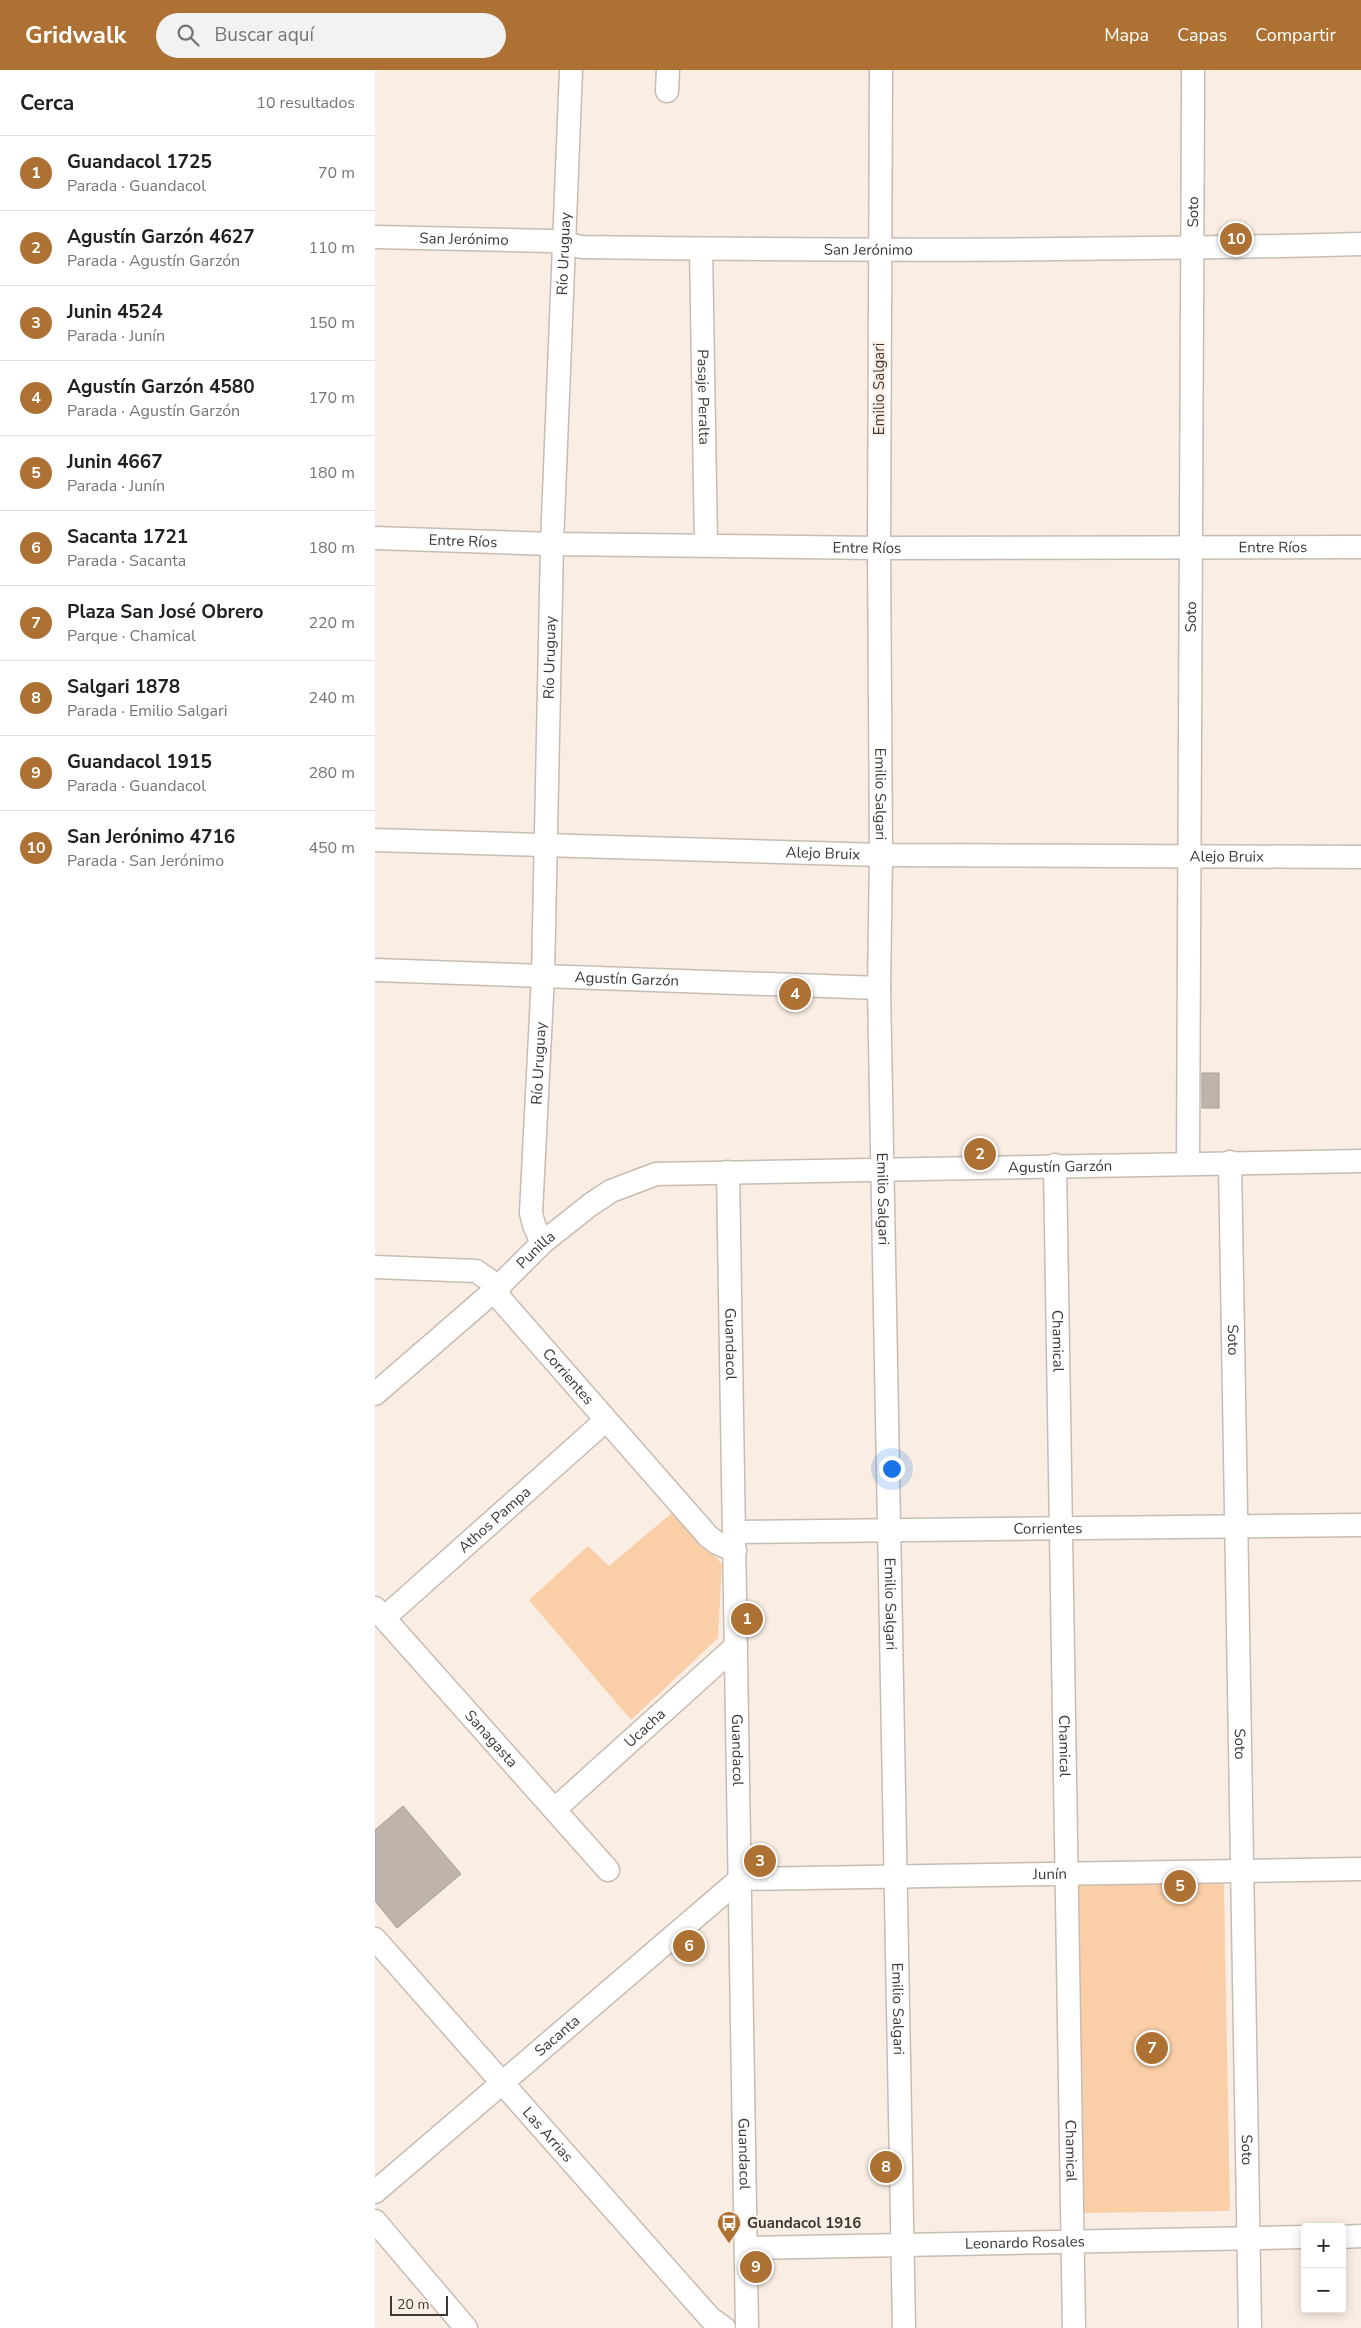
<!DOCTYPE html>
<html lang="es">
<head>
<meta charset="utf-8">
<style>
	:root { --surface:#fff; --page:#f2f2f2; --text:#202124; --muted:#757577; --line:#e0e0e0; --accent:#ad7133 }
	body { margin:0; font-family:"Nunito Sans",sans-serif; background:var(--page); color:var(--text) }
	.controls { position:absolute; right:15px; bottom:15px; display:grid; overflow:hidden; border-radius:5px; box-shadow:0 2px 12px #0003 }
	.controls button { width:45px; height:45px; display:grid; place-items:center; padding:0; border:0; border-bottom:1px solid var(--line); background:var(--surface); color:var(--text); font:25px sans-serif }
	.scale { position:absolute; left:15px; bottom:12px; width:58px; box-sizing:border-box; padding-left:5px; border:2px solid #3d3834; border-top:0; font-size:14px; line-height:18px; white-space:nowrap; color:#3d3834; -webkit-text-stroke:4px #faeee4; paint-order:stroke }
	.you { position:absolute; left:516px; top:1398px; width:18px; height:18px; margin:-12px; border:4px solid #fff; border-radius:50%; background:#1a73e8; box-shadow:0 0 0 8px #1a73e833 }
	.badge { display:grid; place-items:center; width:32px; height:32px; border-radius:50%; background:var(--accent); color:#fff; font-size:16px; font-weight:700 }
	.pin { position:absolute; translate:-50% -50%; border:2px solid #fff; box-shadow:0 1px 5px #0006 }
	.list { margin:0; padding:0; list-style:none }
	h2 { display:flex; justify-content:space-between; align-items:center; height:65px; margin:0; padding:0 20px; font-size:21px }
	h2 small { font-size:16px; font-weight:400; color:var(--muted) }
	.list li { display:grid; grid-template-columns:32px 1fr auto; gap:15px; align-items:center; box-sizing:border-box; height:75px; padding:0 20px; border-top:1px solid var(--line) }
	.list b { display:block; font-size:19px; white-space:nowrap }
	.list p { margin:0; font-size:16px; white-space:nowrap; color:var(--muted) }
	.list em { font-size:16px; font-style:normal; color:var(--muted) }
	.icon { flex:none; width:28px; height:28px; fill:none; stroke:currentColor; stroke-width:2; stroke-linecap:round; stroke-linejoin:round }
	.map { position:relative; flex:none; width:986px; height:2258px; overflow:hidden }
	header { display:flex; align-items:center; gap:30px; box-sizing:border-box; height:70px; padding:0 25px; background:var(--accent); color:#fff }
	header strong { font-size:24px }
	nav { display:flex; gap:28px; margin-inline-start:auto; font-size:18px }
	.search { width:350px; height:45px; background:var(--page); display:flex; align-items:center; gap:12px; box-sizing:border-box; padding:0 18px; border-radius:28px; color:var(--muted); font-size:19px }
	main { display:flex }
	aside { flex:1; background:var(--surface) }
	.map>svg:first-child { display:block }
</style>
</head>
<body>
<header>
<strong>Gridwalk</strong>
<div class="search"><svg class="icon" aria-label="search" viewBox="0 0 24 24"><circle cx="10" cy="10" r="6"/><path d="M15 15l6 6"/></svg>Buscar aquí</div>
<nav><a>Mapa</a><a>Capas</a><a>Compartir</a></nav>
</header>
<main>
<aside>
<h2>Cerca<small>10 resultados</small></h2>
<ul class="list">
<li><span class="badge">1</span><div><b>Guandacol 1725</b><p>Parada · Guandacol</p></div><em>70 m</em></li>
<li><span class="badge">2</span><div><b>Agustín Garzón 4627</b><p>Parada · Agustín Garzón</p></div><em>110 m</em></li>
<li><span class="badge">3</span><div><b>Junin 4524</b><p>Parada · Junín</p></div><em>150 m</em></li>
<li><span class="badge">4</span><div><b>Agustín Garzón 4580</b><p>Parada · Agustín Garzón</p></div><em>170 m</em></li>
<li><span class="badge">5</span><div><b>Junin 4667</b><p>Parada · Junín</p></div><em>180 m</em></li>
<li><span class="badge">6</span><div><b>Sacanta 1721</b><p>Parada · Sacanta</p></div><em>180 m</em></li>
<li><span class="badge">7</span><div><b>Plaza San José Obrero</b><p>Parque · Chamical</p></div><em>220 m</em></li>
<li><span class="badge">8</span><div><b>Salgari 1878</b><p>Parada · Emilio Salgari</p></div><em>240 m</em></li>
<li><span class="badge">9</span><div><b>Guandacol 1915</b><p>Parada · Guandacol</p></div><em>280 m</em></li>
<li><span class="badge">10</span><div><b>San Jerónimo 4716</b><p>Parada · San Jerónimo</p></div><em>450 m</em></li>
</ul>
</aside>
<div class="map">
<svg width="986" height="2258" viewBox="0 0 986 2258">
	<rect width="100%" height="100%" fill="#faeee4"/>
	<g fill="#facea7">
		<path d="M298,1442L347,1494L343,1568L256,1650L154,1530L213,1476L234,1496Z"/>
		<path d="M849,1813L855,2141L706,2143L700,1815Z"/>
	</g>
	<g fill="#bfb4ab" stroke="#a99e95">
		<rect x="827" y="1003" width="17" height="35"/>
		<path d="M28,1736L86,1804L22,1858L0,1831V1760Z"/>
	</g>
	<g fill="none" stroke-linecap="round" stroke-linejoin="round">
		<g stroke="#c7bcb2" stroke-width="25">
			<g id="street">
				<path id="s1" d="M506,0L504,478L506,785L504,918L529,2258"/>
				<path d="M292,21L293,0"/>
				<path id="s2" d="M0,167L176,171L207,177C466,181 726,181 986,174"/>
				<path id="s3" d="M326,179L331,475"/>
				<path id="s4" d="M0,468L177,474L504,478L986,477"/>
				<path id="s5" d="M0,770L506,785L986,787"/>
				<path id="s6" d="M0,900L504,918"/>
				<path id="s7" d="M855,1092L875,2258"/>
				<path id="s8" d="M813,1093C813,728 819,364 818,0"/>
				<path id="s9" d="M680,1095L699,2258"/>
				<path id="s10" d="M353,1102L372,2258"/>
				<path id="s11" d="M167,1173L159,1155L156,1143L168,906L177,474L196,0"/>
				<path id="s12" d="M0,1197L101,1201L114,1210L128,1232L333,1466L342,1473L360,1481"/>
				<path id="s13" d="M0,1324L120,1220L167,1173L215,1135L236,1121L281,1104L986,1091"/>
				<path id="s14" d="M359,1462L986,1455"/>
				<path id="s15" d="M0,1538L233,1800"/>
				<path id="s16" d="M9,1548L230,1351"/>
				<path id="s17" d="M180,1739L361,1576"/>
				<path id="s18" d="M365,1809L986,1799"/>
				<path id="s19" d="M0,1869L335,2248L349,2258"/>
				<path id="s20" d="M0,2122L365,1809"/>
				<path d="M0,2151L91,2258"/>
				<path d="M967,2167L986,2166"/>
				<path id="s21" d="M371,2178L930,2167"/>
			</g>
		</g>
		<use href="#street" stroke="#fff" stroke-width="22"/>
	</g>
	<defs>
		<g id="bus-pin" transform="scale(1.25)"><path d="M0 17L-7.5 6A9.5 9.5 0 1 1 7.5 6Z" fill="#ad7133" stroke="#faeee4"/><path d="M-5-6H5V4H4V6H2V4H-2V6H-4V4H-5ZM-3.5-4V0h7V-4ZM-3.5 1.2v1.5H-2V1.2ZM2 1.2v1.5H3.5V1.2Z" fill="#fff"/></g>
	</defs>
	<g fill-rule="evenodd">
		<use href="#bus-pin" x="354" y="2153"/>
	</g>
	<g text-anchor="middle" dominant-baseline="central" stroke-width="4.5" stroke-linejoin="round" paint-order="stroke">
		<g font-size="15" fill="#3d3834" stroke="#faeee4">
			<text stroke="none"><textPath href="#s8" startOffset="951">Soto</textPath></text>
			<text stroke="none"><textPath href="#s2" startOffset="89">San Jerónimo</textPath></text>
			<text stroke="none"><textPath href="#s2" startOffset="494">San Jerónimo</textPath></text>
			<text stroke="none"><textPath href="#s11" startOffset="992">Río Uruguay</textPath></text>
			<text transform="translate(504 319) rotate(-90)">Emilio Salgari</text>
			<text stroke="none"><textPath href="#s3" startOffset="148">Pasaje Peralta</textPath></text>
			<text stroke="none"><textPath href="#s4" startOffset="88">Entre Ríos</textPath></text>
			<text stroke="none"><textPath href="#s4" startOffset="898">Entre Ríos</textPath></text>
			<text stroke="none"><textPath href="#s4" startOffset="492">Entre Ríos</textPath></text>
			<text stroke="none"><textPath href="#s8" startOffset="546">Soto</textPath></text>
			<text stroke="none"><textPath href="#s11" startOffset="588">Río Uruguay</textPath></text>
			<text stroke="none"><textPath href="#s1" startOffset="724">Emilio Salgari</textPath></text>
			<text stroke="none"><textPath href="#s5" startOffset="448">Alejo Bruix</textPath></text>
			<text stroke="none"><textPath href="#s5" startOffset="852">Alejo Bruix</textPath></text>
			<text stroke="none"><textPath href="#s6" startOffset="252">Agustín Garzón</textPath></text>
			<text stroke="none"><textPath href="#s11" startOffset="182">Río Uruguay</textPath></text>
			<text stroke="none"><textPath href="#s13" startOffset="764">Agustín Garzón</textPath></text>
			<text stroke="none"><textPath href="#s1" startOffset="1129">Emilio Salgari</textPath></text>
			<text stroke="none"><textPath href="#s13" startOffset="216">Punilla</textPath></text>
			<text stroke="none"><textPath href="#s7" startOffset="178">Soto</textPath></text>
			<text stroke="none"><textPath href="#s9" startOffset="176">Chamical</textPath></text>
			<text stroke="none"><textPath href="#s10" startOffset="172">Guandacol</textPath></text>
			<text stroke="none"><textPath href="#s12" startOffset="242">Corrientes</textPath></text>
			<text stroke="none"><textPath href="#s16" startOffset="148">Athos Pampa</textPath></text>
			<text stroke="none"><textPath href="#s14" startOffset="314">Corrientes</textPath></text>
			<text stroke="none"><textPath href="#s1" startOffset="1534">Emilio Salgari</textPath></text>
			<text stroke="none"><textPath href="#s17" startOffset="121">Ucacha</textPath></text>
			<text stroke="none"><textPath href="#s15" startOffset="175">Sanagasta</textPath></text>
			<text stroke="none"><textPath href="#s7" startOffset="582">Soto</textPath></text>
			<text stroke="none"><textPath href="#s9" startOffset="581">Chamical</textPath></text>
			<text stroke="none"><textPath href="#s10" startOffset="578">Guandacol</textPath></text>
			<text stroke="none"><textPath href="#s18" startOffset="310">Junín</textPath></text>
			<text stroke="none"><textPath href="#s1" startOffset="1939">Emilio Salgari</textPath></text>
			<text stroke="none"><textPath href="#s20" startOffset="240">Sacanta</textPath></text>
			<text stroke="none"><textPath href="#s19" startOffset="261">Las Arrias</textPath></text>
			<text stroke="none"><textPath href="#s7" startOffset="988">Soto</textPath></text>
			<text stroke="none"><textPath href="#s9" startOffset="986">Chamical</textPath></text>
			<text stroke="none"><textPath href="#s10" startOffset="982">Guandacol</textPath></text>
			<text stroke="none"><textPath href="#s21" startOffset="279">Leonardo Rosales</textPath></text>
		</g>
		<g font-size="15" font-weight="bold" fill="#3d3834" stroke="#faeee4" text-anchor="start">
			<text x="372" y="2153">Guandacol 1916</text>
		</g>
	</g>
</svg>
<div class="controls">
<button>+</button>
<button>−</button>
</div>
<div class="scale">20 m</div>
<div class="you"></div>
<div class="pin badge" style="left:372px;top:1549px">1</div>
<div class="pin badge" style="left:605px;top:1084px">2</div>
<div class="pin badge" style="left:385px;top:1791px">3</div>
<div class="pin badge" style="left:420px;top:924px">4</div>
<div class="pin badge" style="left:805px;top:1816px">5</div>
<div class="pin badge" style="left:314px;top:1876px">6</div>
<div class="pin badge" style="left:777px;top:1978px">7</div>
<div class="pin badge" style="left:511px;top:2097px">8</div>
<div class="pin badge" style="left:381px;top:2197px">9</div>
<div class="pin badge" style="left:861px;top:169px">10</div>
</div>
</main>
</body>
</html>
